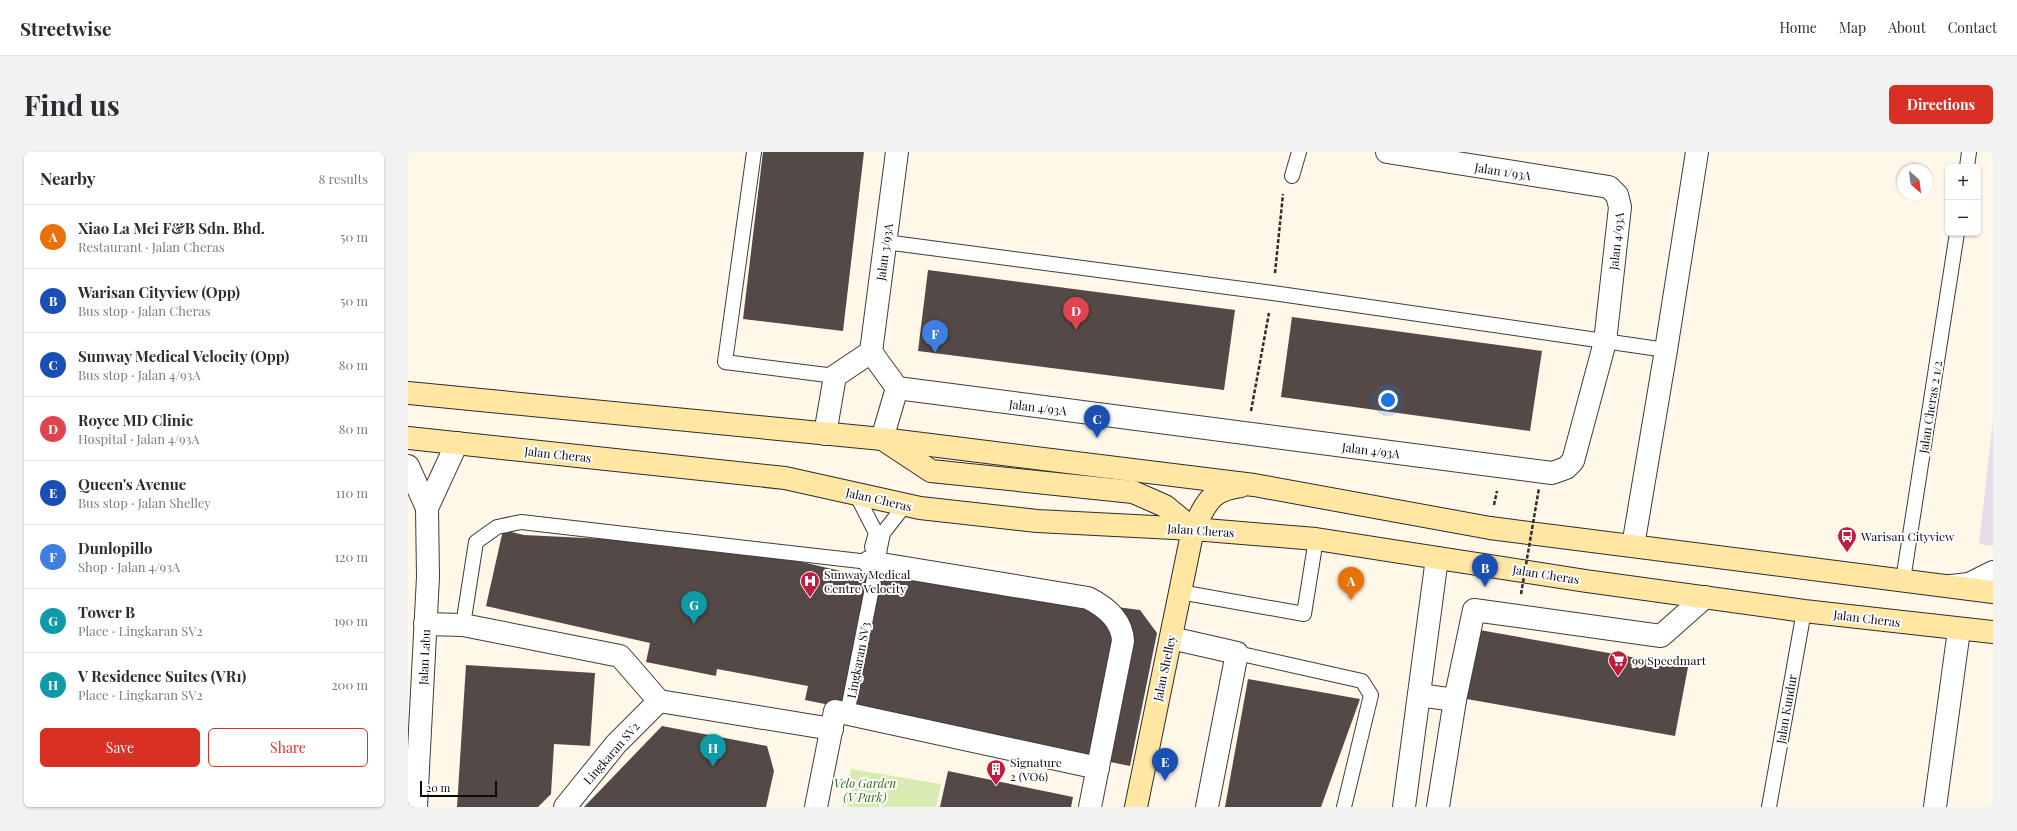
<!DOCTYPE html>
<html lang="en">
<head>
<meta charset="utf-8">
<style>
	:root { --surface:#fff; --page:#f2f2f3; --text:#2b2b33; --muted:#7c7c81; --line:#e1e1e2; --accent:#d93025 }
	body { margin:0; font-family:"Playfair Display",serif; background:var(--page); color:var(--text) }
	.controls { position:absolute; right:12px; top:12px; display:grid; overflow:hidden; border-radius:6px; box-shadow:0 1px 3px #0004 }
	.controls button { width:36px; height:36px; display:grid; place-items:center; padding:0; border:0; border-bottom:1px solid var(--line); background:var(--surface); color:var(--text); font:20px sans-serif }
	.compass { position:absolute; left:1489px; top:12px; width:36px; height:36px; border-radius:50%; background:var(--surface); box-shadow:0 1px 3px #0004; rotate:152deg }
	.scale { position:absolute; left:12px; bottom:10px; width:77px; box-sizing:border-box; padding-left:4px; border:2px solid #0a0a0a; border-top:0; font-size:11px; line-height:14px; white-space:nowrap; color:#0a0a0a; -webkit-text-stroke:3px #fff; paint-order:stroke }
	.you { position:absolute; left:980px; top:248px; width:14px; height:14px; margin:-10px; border:3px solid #fff; border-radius:50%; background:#1a73e8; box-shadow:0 0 0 6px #1a73e833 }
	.badge { display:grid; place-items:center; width:26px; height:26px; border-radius:50%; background:var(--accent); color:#fff; font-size:13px; font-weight:700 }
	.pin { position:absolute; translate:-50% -33px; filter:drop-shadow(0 1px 2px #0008) }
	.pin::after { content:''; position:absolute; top:21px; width:14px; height:12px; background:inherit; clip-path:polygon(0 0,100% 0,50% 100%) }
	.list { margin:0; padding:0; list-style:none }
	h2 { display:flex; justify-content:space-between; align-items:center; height:52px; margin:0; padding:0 16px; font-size:17px }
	h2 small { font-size:13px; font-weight:400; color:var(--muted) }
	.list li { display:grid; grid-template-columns:26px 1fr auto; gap:12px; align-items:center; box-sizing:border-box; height:64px; padding:0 16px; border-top:1px solid var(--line) }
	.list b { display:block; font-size:15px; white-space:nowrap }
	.list p { margin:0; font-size:13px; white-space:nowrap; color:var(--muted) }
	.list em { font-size:13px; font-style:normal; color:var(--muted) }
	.actions { display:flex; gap:8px; padding:12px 16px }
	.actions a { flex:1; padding:9px 0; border:1px solid var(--accent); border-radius:6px; text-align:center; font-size:14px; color:var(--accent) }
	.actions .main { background:var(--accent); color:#fff }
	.map { position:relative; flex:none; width:1585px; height:655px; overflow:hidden; border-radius:6px }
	header { display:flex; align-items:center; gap:24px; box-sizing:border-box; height:56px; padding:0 20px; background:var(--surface); border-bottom:1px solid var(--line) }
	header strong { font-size:19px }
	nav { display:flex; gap:22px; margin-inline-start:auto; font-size:14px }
	.intro { display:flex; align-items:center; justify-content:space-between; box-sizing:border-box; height:96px; padding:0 24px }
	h1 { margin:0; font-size:28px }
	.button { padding:10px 18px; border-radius:6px; background:var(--accent); color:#fff; font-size:14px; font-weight:700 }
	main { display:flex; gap:24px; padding:0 24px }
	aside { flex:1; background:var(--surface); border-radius:6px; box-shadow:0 1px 3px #0004 }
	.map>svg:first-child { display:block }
</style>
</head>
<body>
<header>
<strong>Streetwise</strong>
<nav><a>Home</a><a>Map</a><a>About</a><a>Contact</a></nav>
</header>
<div class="intro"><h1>Find us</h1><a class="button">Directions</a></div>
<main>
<aside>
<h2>Nearby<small>8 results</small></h2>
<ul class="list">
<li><span class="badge" style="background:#e8710a">A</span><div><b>Xiao La Mei F&amp;B Sdn. Bhd.</b><p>Restaurant · Jalan Cheras</p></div><em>50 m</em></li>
<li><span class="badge" style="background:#1a4fb4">B</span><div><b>Warisan Cityview (Opp)</b><p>Bus stop · Jalan Cheras</p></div><em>50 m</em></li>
<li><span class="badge" style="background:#1a4fb4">C</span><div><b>Sunway Medical Velocity (Opp)</b><p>Bus stop · Jalan 4/93A</p></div><em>80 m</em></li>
<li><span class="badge" style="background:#e0444e">D</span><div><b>Royce MD Clinic</b><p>Hospital · Jalan 4/93A</p></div><em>80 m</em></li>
<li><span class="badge" style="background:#1a4fb4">E</span><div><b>Queen's Avenue</b><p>Bus stop · Jalan Shelley</p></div><em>110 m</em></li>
<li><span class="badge" style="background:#3f7fe0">F</span><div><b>Dunlopillo</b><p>Shop · Jalan 4/93A</p></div><em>120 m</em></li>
<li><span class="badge" style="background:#0f9aa8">G</span><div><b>Tower B</b><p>Place · Lingkaran SV2</p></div><em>190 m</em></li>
<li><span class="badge" style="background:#0f9aa8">H</span><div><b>V Residence Suites (VR1)</b><p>Place · Lingkaran SV2</p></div><em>200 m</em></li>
</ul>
<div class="actions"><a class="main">Save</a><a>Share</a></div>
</aside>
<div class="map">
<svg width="1585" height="655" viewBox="0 0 1585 655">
	<rect width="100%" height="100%" fill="#fff7e8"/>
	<path fill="#e7ddeb" d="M1585,269V394L1571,392Z"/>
	<path fill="#d8ebb0" d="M443,617L533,632L528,655H434Z"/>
	<g fill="#544946">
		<path d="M355,0H456L435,179L335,167Z"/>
		<path d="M520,118L827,158L816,238L510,199Z"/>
		<path d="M884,165L1134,199L1122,279L873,245Z"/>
		<path d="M95,378L116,383L320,393L437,420L732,458L749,481L722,614L397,548L400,534L309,517L308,524L238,510L242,491L78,454Z"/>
		<path d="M1066,477L1280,515L1267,584L1053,546Z"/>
		<path d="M58,513L187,521L182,594L146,592L143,642L130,655H49Z"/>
		<path d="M840,527L952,547L913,655H817Z"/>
		<path d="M254,574L359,594L366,619L358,655H176Z"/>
		<path d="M540,619L665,645L663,655H532Z"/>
	</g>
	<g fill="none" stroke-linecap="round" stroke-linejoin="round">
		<g stroke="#3d3d3d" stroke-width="16">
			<g id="lane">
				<path d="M346,0L317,210L427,224"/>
				<path d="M1559,15L1561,0"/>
				<path d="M884,24L891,0"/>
				<path d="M477,90L865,141L1258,198"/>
				<path d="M448,342L468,381L464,395"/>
				<path d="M1495,428L1549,81"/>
				<path d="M772,440L896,462L908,387"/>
				<path d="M55,473L68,390L89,375L113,370L461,410"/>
				<path d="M829,501L954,529L963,543L936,655"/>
				<path d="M439,562L475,381L497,353"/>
				<path d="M1361,655L1396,459"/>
			</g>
		</g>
		<g stroke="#3d3d3d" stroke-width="24">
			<g id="street">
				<path d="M463,200L489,236L1144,321L1158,316L1165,309L1197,190L1212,55L1209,43L1201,35L979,0"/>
				<path d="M463,200L489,0"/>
				<path d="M417,282L427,224L463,200"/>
				<path d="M474,287L489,236"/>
				<path d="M0,314L19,356L20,425L8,655"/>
				<path d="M19,356L49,291"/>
				<path d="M1225,394L1258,198L1289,0"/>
				<path d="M461,410L680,446C698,455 714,468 715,489L682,655"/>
				<path d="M1543,434L1561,432L1585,420"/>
				<path d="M17,472L55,473L212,504L251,549L424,577"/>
				<path d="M763,486L829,501L799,655"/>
				<path d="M1011,543L1047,548L1066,458L1253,484L1297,445"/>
				<path d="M157,655L208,592L251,549"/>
				<path d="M408,655L427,559L690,616"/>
				<path d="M996,655L1029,406"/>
				<path d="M1030,655L1047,548"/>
				<path d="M1527,655L1551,478"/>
			</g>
		</g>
		<g stroke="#2c2c2c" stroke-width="24">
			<g id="secondary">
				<path d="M0,241L474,287L846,333L1082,376L1585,440"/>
				<path d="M0,286L377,326L512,356L629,369L785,377L908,387L1178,429L1396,459L1585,480"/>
				<path d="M479,290L523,319L725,340L757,354L785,377"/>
				<path d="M728,655L785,377C799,351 801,338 833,334"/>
			</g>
		</g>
		<g stroke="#2c2c2c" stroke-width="2.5" stroke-dasharray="4 2" stroke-linecap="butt">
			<path d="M867,121L875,42"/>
			<path d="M843,259L861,161"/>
			<path d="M1086,353L1089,339"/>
		</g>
		<use href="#lane" stroke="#fff" stroke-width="14"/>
		<use href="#street" stroke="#fff" stroke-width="22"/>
		<use href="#secondary" stroke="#ffe6a3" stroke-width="22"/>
		<path stroke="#2c2c2c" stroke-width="2.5" stroke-dasharray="4 2" stroke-linecap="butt" d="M1113,442L1131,336"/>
	</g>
	<defs>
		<g id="bus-pin" transform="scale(1)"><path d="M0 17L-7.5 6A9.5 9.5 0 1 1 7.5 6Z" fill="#c11c3e" stroke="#fff"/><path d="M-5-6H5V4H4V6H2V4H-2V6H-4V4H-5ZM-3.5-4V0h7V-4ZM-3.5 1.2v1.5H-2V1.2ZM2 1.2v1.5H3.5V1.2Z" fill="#fff"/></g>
		<g id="hospital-pin" transform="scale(1)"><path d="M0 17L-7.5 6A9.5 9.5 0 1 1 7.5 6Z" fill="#c11c3e" stroke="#fff"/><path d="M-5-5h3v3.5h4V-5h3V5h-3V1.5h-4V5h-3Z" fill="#fff"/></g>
		<g id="supermarket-pin" transform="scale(1)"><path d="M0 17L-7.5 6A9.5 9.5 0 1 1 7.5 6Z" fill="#c11c3e" stroke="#fff"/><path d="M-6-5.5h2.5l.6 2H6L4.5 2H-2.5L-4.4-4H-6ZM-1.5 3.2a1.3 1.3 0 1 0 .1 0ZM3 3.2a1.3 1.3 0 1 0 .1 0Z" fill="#fff"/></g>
		<g id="building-pin" transform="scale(1)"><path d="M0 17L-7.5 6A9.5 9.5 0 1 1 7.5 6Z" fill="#c11c3e" stroke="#fff"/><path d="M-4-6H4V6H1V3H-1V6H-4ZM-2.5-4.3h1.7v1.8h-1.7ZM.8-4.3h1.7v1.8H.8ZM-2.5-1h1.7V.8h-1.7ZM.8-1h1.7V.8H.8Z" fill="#fff"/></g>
	</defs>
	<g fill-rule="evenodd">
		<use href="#bus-pin" x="1439" y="384"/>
		<use href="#hospital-pin" x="402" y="429"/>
		<use href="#supermarket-pin" x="1210" y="508"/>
		<use href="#building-pin" x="588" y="617"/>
	</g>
	<g text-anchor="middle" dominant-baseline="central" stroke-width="4" stroke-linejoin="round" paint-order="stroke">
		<g font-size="12" fill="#0a0a0a" stroke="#fff">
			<text transform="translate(1095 19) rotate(9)">Jalan 1/93A</text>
			<text transform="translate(1208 89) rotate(-84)">Jalan 4/93A</text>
			<text transform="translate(476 100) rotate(-82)">Jalan 3/93A</text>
			<text transform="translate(630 255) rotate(7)">Jalan 4/93A</text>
			<text transform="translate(1522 255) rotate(-81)">Jalan Cheras 2 1/2</text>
			<text transform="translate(963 298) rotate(7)">Jalan 4/93A</text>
			<text transform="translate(150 302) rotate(6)">Jalan Cheras</text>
			<text transform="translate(471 347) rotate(13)">Jalan Cheras</text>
			<text transform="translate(793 378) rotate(4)">Jalan Cheras</text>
			<text transform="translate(1138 422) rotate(9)">Jalan Cheras</text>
			<text transform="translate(1459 466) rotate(7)">Jalan Cheras</text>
			<text transform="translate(16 505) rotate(-87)">Jalan Labu</text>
			<text transform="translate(450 508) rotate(-79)">Lingkaran SV3</text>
			<text transform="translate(756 516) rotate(-78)">Jalan Shelley</text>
			<text transform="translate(1378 557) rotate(-80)">Jalan Kundur</text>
			<text transform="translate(203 601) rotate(-49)">Lingkaran SV2</text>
		</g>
		<g font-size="12" fill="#0a0a0a" stroke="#fff" text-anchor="start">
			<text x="1453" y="384">Warisan Cityview</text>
			<text x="416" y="422">Sunway Medical<tspan x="416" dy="14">Centre Velocity</tspan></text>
			<text x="1224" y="508">99 Speedmart</text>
			<text x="602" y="610">Signature<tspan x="602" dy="14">2 (VO6)</tspan></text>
		</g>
		<g font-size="12" font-style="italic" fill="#346518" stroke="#fff">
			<text x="457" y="631">Velo Garden<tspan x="457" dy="14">(V Park)</tspan></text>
		</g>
	</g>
</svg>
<div class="controls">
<button>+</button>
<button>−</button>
</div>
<svg class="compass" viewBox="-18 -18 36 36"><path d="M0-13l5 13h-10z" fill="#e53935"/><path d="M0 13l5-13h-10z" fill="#7c7c81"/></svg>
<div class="scale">20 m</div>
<div class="you"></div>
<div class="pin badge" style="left:943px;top:448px;background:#e8710a">A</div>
<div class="pin badge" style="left:1077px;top:435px;background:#1a4fb4">B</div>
<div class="pin badge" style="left:689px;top:286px;background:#1a4fb4">C</div>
<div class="pin badge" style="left:668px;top:178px;background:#e0444e">D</div>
<div class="pin badge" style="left:757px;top:629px;background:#1a4fb4">E</div>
<div class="pin badge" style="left:527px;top:201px;background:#3f7fe0">F</div>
<div class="pin badge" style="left:286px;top:472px;background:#0f9aa8">G</div>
<div class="pin badge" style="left:305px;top:615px;background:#0f9aa8">H</div>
</div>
</main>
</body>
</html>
